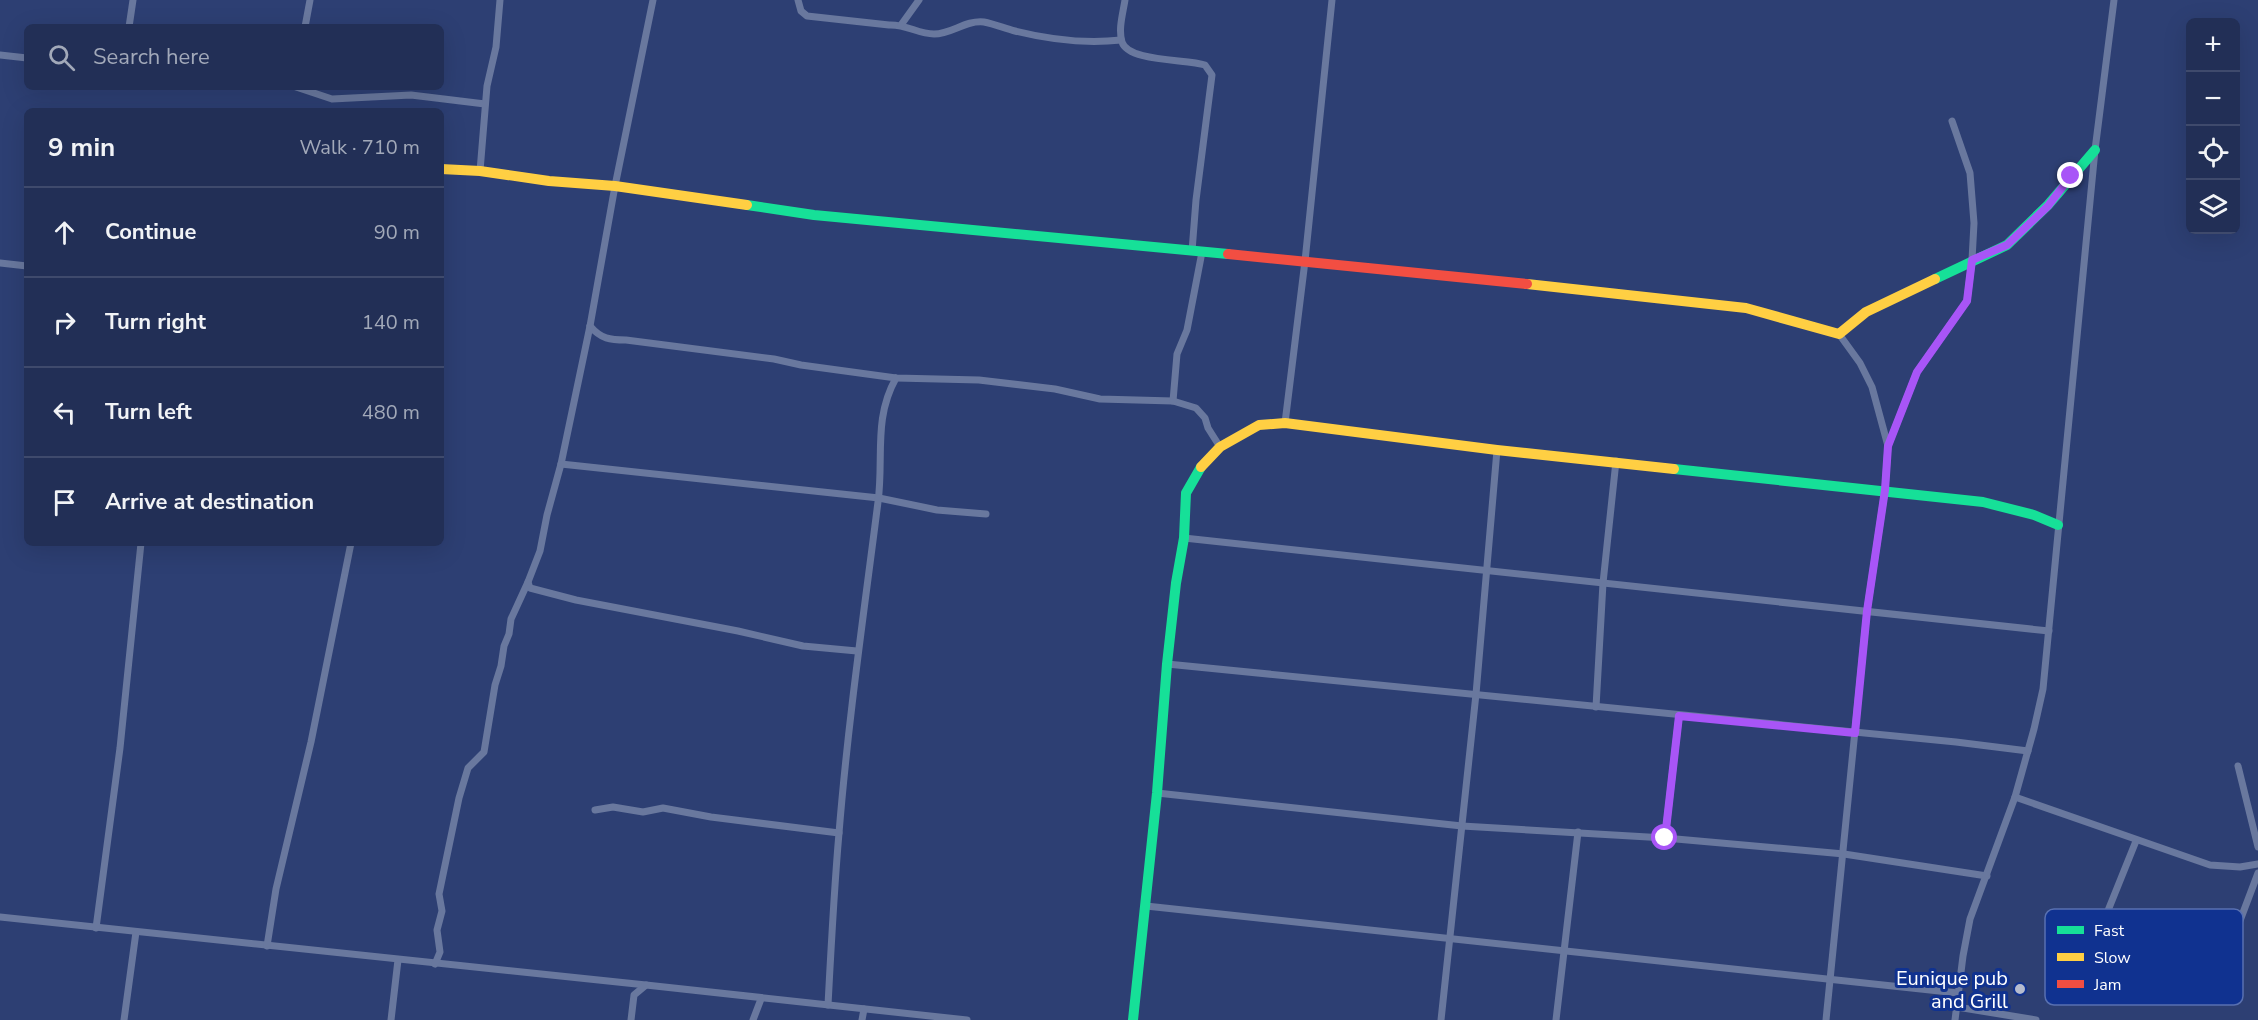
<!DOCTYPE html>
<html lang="en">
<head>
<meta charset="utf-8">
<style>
	:root { --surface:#222f56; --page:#2e3b60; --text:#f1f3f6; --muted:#a2a9b9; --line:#3f4a6c }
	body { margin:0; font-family:"Nunito Sans",sans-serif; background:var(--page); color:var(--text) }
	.controls { position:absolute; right:18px; top:18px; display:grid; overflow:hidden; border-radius:9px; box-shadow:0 6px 24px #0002 }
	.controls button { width:54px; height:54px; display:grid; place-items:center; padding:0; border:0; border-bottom:2px solid var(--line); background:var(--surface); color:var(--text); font:30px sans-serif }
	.stop { position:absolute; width:18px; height:18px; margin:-14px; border:4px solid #a855f7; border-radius:50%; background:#fff }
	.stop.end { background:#a855f7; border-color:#fff; box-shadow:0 2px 6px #0008 }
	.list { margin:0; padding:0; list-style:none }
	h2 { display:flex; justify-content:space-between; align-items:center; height:78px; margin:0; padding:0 24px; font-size:26px }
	h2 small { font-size:20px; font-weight:400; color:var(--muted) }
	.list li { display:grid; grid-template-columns:39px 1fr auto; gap:18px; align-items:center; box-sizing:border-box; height:90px; padding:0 24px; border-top:2px solid var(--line) }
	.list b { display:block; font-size:22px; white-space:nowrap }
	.list em { font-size:20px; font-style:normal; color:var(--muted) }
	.icon { flex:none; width:33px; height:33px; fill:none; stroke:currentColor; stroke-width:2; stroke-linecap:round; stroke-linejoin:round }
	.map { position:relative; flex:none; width:2258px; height:1020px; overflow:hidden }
	.search { position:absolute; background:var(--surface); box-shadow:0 6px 24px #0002; left:24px; top:24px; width:420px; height:66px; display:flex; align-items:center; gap:15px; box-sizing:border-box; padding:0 21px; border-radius:9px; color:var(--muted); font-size:22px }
	.panel { position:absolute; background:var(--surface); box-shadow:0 6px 24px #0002; left:24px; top:108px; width:420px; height:438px; border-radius:9px }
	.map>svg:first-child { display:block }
</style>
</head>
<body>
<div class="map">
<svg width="2258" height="1020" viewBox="0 0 2258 1020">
	<rect width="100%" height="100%" fill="#2d3f73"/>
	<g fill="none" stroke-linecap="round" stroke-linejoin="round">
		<g stroke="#69789e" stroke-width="7">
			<path d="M653,0L615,186L590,326L561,464L547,515L540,551L528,582L530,588L576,600L738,631L803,646L857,651"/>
			<path d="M798,0L801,11L807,16L889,25C906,24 918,34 934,34C952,34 965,20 984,22C994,24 1004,28 1015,31C1051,40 1084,44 1121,40"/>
			<path d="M1125,0C1123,13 1118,29 1122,42C1128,62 1187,59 1205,65L1212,75L1196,200L1192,251"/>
			<path d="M901,25L919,0"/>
			<path d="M129,27L133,0"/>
			<path d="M305,27L310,0"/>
			<path d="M0,55L27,58"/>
			<path d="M296,87L332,99L411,95L485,104"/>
			<path d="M480,171L487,86L496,47L500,0"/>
			<path d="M0,263L27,266"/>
			<path d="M590,326C601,339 610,340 626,340L774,359L801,365L896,378L979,380L1055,389L1100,399L1173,401L1196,408L1205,418L1208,428L1220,447"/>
			<path d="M1173,401L1177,354L1187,330L1202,252"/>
			<path d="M1285,423L1305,261L1332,0"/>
			<path d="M1888,446L1917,372L1967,301L1972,260L1974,223L1970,173L1952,121"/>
			<path d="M561,464L879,498L937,510L986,514"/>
			<path d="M1184,538L2049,631"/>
			<path d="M1167,664L1956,742L2028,751"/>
			<path d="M1596,707L1603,583L1616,461"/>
			<path d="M2238,766L2258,847"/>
			<path d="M1157,793L1462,826L1665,838L1844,854L1987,876"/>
			<path d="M2015,797L2210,865L2240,867L2258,864"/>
			<path d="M595,810L613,807L643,812L663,808L711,817L839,833"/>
			<path d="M1665,838L1679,716"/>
			<path d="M1146,906L1958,993"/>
			<path d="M2107,913L2136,841"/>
			<path d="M0,917L646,985"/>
			<path d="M96,928L120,748L141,543"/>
			<path d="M267,946L276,889L311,742L351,543"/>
			<path d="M2224,963L2258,873"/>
			<path d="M435,964L440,952L437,930L442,911L439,894L459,798L468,768L484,752L495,685L501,666L504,646L509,634L511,619L528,582"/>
			<path d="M828,1005C831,948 834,890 839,833C848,722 864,612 878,502C884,458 873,419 896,378"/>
			<path d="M1957,1007L2036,1020"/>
			<path d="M124,1020L136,932"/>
			<path d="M391,1020L398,960"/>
			<path d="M631,1020L634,995L646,985L967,1020"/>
			<path d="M753,1020L761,999"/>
			<path d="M862,1020L864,1009"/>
			<path d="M1441,1020L1476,694L1497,450"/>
			<path d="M1556,1020L1578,832"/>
			<path d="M1826,1020L1867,611L1885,490L1888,446L1872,387L1860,363L1839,334"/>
			<path d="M1955,1020L1963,956L1970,919L2015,797L2034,729L2043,689L2095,150L2114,0"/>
		</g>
		<g stroke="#16e098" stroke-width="10">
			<path d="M747,205L814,215L1228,254"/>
			<path d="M1935,279L2007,245L2048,205L2095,150"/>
			<path d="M1674,469L1983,502L2034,515L2058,525"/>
			<path d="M1133,1020L1157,793L1167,664L1176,583L1184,538L1186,493L1201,467"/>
		</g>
		<g stroke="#ffcf43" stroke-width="10">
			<path d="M441,169L480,171L549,181L615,186L747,205"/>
			<path d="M1527,284L1746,308L1839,334L1866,312L1935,279"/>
			<path d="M1201,467L1220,447L1259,425L1285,423L1497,450L1674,469"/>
		</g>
		<path stroke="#f24e42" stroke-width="10" d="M1228,254L1527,284"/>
	</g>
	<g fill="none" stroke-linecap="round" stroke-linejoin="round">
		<path stroke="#a855f7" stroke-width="8" d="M1665,838L1679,716L1855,733L1867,611L1885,490L1888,446L1917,372L1967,301L1972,260L2007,245L2048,206L2071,176"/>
	</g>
	<circle fill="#b6bcce" stroke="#103290" stroke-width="2" cx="2020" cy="989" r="6"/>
	<g text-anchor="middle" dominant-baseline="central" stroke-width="6" stroke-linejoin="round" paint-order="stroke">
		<g font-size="20" fill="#fff" stroke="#103290" text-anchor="end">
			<text x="2008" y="978">Eunique pub<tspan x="2008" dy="23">and Grill</tspan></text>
		</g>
	</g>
	<rect x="2045" y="909" width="198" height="96" rx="9" fill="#103290" stroke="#5870b1" stroke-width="1.5"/>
	<rect x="2057" y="926" width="27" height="8" fill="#16e098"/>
	<rect x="2057" y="953" width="27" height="8" fill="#ffcf43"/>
	<rect x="2057" y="980" width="27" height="8" fill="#f24e42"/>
	<g font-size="16" fill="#fff">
		<text x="2094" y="936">Fast</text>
		<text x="2094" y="963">Slow</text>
		<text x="2094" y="990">Jam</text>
	</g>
</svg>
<div class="controls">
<button>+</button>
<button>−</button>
<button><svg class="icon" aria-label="locate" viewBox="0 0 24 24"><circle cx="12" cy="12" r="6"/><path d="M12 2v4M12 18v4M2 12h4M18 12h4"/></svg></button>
<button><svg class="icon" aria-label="layers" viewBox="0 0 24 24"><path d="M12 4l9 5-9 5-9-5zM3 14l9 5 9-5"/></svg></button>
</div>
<div class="stop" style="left:1665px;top:838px"></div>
<div class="stop end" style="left:2071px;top:176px"></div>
<div class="search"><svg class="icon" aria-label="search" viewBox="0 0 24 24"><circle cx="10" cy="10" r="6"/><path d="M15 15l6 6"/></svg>Search here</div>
<section class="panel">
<h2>9 min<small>Walk · 710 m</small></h2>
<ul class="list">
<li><svg class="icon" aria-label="ahead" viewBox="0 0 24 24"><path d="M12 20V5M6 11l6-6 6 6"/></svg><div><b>Continue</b></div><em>90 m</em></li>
<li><svg class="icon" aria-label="right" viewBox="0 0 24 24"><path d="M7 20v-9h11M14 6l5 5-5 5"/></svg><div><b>Turn right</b></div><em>140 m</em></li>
<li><svg class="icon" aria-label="left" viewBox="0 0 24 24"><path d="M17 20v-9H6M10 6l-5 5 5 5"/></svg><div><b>Turn left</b></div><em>480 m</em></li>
<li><svg class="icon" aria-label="arrive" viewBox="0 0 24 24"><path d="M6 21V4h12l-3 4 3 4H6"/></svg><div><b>Arrive at destination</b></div></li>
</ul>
</section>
</div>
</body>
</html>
